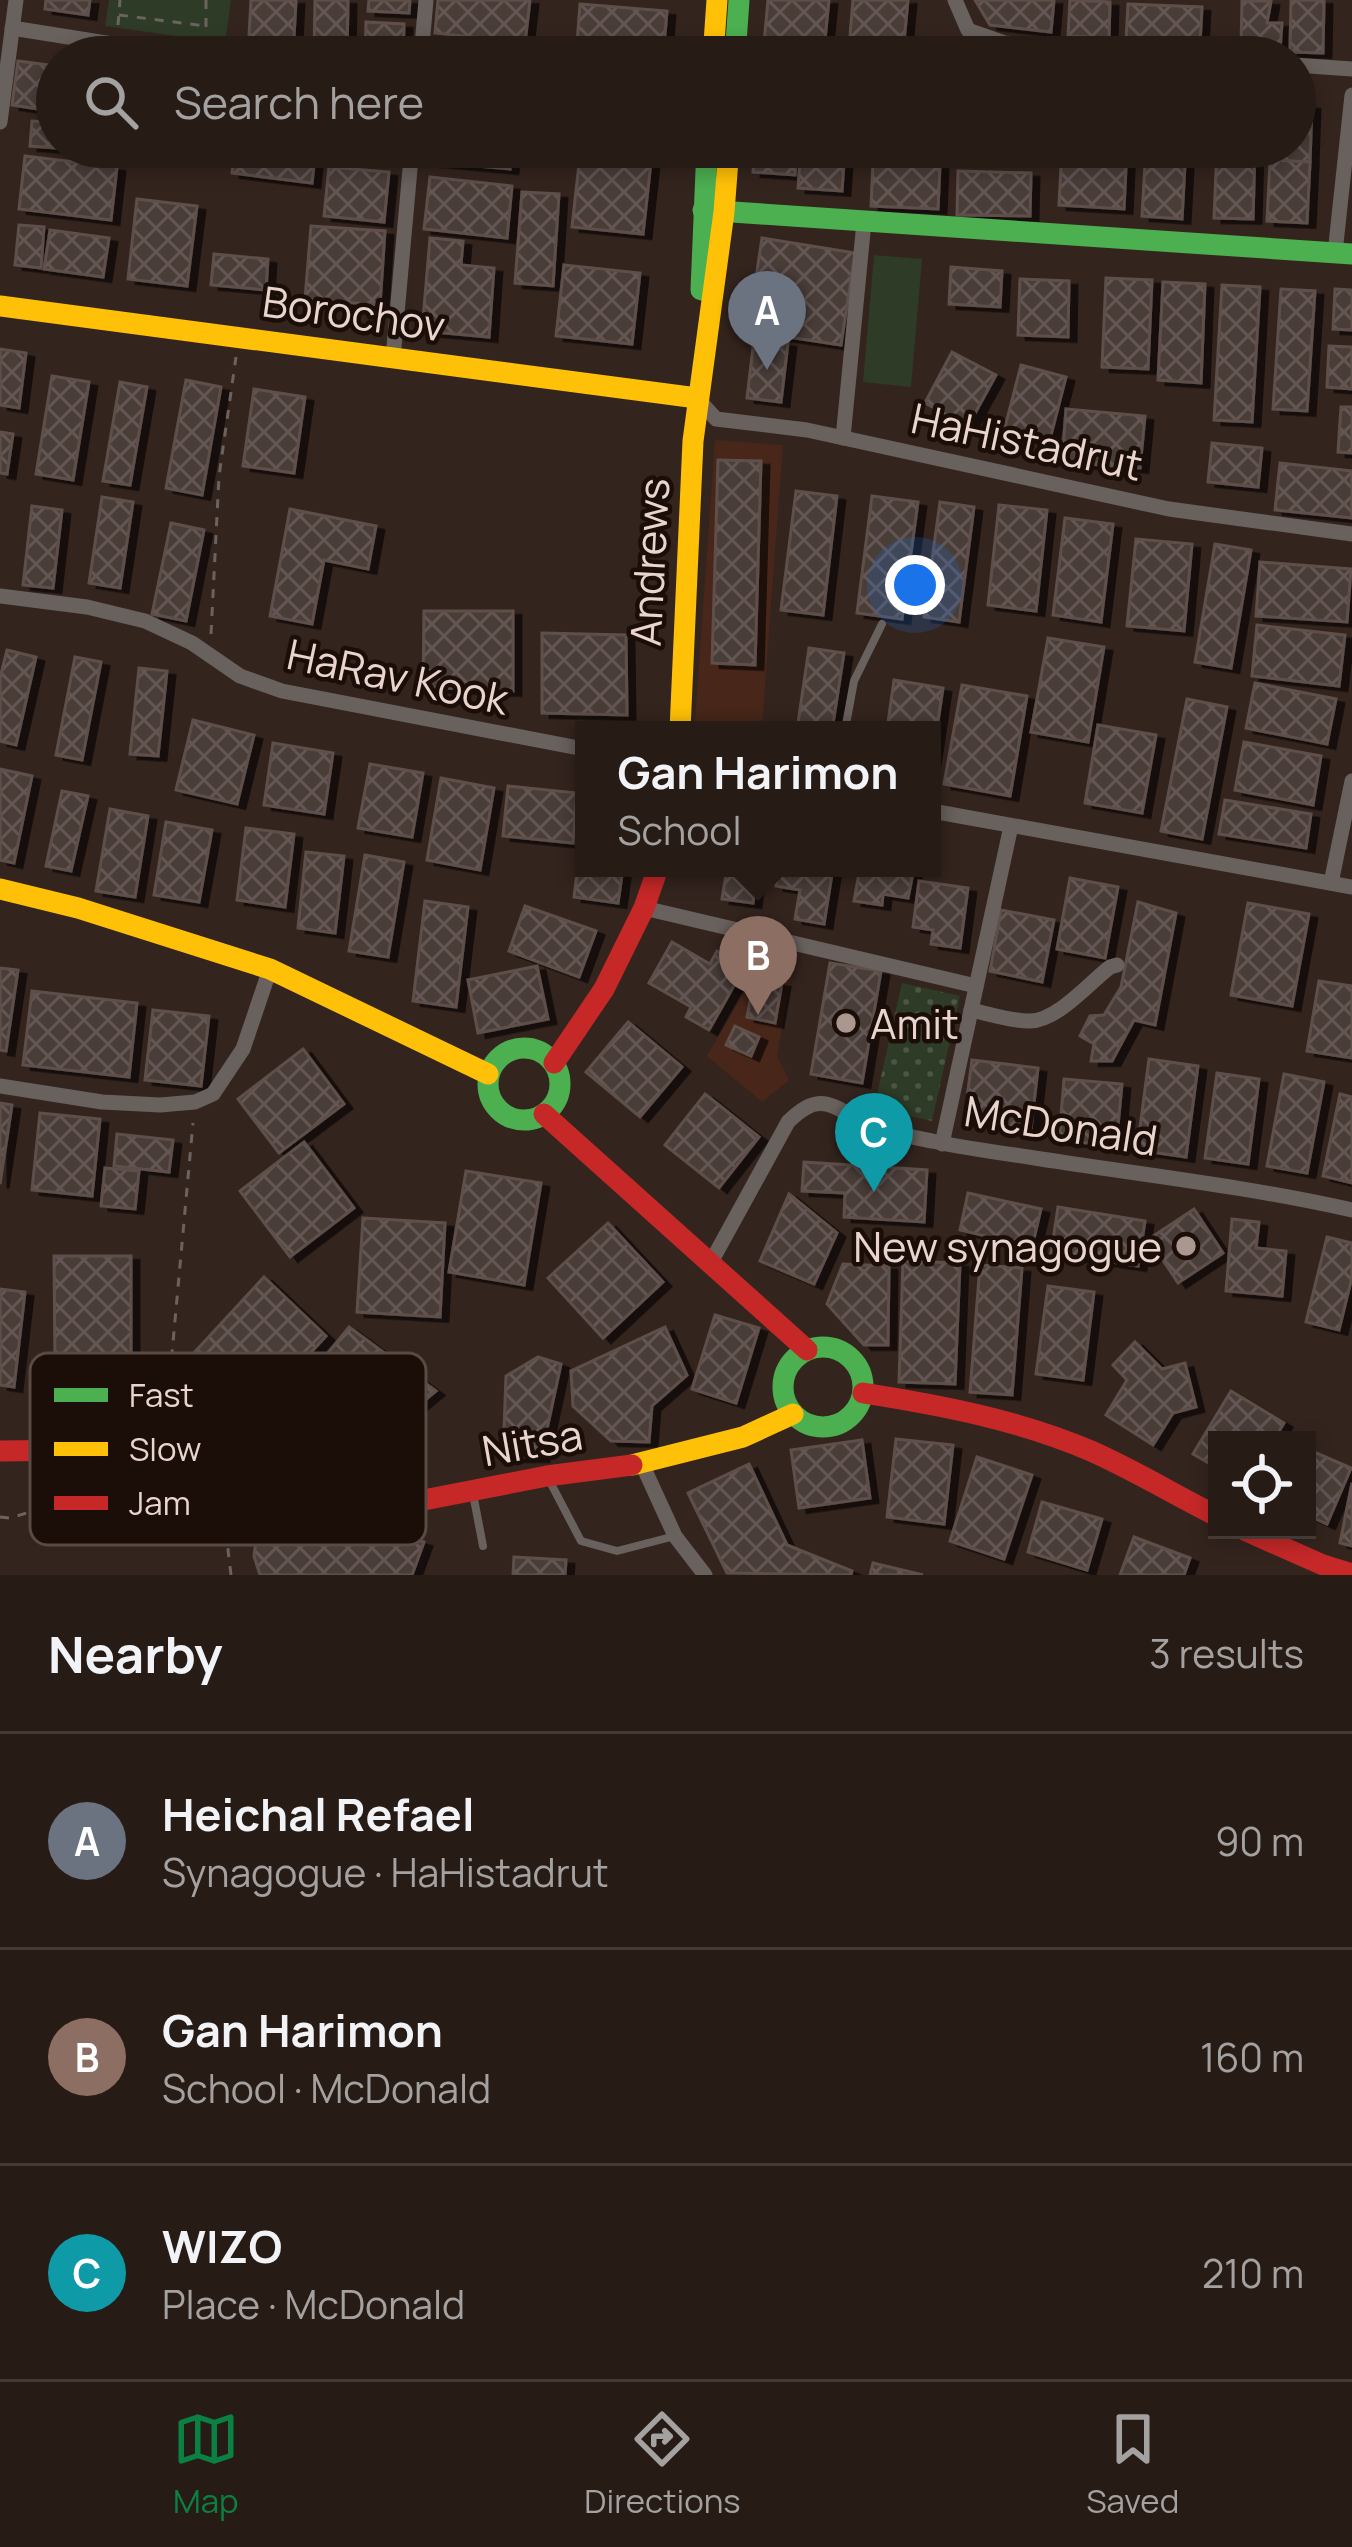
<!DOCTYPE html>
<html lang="en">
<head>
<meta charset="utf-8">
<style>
	:root { --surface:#271b16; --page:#332823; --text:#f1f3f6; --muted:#a4a1a1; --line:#433935; --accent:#0b8043 }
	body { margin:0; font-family:Manrope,sans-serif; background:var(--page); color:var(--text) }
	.controls { position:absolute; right:36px; bottom:36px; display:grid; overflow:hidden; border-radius:0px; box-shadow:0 6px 18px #0003 }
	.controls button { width:108px; height:108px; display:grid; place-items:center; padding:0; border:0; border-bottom:3px solid var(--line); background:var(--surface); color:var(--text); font:60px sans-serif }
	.you { position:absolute; left:915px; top:585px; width:42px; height:42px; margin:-30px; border:9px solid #fff; border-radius:50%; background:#1a73e8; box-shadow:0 0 0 18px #1a73e833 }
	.badge { display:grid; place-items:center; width:78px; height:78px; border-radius:50%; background:var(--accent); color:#fff; font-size:39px; font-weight:700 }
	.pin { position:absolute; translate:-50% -99px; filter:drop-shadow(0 3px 6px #0008) }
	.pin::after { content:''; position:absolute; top:63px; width:42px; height:36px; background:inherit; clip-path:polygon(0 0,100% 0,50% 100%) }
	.popup { position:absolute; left:575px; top:721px; width:366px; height:156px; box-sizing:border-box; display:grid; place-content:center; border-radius:0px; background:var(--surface); filter:drop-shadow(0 3px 9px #0005); font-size:39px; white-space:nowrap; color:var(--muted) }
	.popup b { font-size:45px; color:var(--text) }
	.popup::after { content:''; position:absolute; left:50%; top:100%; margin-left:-24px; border:24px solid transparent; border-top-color:var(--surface) }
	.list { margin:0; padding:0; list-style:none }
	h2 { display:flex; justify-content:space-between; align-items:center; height:156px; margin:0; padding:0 48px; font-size:51px }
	h2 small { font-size:39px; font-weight:400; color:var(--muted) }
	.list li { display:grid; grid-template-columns:78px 1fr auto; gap:36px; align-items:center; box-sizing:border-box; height:216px; padding:0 48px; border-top:3px solid var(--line) }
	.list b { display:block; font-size:45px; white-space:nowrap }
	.list p { margin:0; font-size:39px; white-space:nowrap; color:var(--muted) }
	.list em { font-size:39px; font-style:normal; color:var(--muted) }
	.icon { flex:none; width:66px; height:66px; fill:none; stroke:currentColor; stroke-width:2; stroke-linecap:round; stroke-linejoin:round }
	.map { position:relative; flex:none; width:1352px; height:1575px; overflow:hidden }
	.search { position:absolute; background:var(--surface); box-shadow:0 6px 18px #0003; left:36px; right:36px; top:36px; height:132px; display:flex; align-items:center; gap:30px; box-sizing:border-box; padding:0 42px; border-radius:66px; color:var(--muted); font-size:45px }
	.sheet { height:804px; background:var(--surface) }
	nav { display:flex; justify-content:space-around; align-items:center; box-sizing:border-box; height:168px; border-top:3px solid var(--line); background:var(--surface); font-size:33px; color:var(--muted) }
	nav a { display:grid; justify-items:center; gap:6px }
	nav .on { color:var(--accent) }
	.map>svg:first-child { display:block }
</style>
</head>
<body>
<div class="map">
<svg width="1352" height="1575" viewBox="0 0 1352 1575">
	<defs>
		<pattern id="park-dots" width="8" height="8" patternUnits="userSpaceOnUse" patternTransform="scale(3)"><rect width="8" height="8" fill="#2e3b27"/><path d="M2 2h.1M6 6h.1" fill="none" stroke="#4c5645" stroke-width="1.8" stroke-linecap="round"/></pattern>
		<pattern id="building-cross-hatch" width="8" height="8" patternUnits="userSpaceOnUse" patternTransform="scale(3)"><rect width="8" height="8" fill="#4a3c38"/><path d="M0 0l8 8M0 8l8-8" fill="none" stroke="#645754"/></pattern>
		<filter id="shadow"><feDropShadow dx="8" dy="4.5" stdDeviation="0" flood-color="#0009"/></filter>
	</defs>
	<rect width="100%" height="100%" fill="#34241e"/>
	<g fill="#48261a">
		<path d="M715,440L783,445L762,726L695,721Z"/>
		<path d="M758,969L792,973L777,1056L789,1080L762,1102L707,1056Z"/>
	</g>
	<path fill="url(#park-dots)" d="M902,983L960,996L932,1121L874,1108Z"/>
	<g fill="#2e3b27">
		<path d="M109,0H231L225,43L105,26Z"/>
		<path d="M874,255L922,259L911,387L863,382Z"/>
	</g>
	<g fill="url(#building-cross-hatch)" stroke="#5e504b" stroke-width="3" filter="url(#shadow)">
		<path d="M46,0H90L88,15L45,9Z"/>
		<path d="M251,0H296L293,56L248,54Z"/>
		<path d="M315,0H348L347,57H314Z"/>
		<path d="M369,0H410L409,13L368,11Z"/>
		<path d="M438,0H530L525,43L435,33Z"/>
		<path d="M768,0H829L824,49L764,43Z"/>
		<path d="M853,0H908L903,52L849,47Z"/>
		<path d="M975,0H1054L1051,32L990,25Z"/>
		<path d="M1070,0L1110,2L1109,38L1068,36Z"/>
		<path d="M1291,0H1324L1323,53L1290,52Z"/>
		<path d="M1242,1H1271L1267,23H1282L1280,50L1241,47Z"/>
		<path d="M580,4L667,11L663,57H576Z"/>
		<path d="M1128,4L1202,7L1200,44L1126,41Z"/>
		<path d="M366,22L404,24L403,57H365Z"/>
		<path d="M439,45L527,56V57H437Z"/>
		<path d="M18,61L57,66V112L12,105Z"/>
		<path d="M1295,104L1312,105L1310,162L1270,160L1271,147H1295Z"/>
		<path d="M32,121L57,123L55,148L30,146Z"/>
		<path d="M168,147H212L211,160L168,157Z"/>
		<path d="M235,147H316L312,183L232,173Z"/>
		<path d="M328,147H392L391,160L328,155Z"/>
		<path d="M434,147H512L510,169L433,162Z"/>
		<path d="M590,147H652V152Z"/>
		<path d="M755,147H797L795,175L753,172Z"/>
		<path d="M801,147H845L842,191L798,188Z"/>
		<path d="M1062,147H1127L1124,209L1059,205Z"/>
		<path d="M1146,147H1186L1182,219L1142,216Z"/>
		<path d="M1217,147H1255L1253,219L1214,218Z"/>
		<path d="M580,155L651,162L643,234L572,227Z"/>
		<path d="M25,156L117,167L111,220L19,209Z"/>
		<path d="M1270,160L1310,162L1307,223L1267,221Z"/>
		<path d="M873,162L940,165L938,209L871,206Z"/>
		<path d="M329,167L389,172L384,222L324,216Z"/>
		<path d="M958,171L1031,173L1030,216L957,215Z"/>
		<path d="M430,177L512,186L507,238L424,229Z"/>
		<path d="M522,192L559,194L553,286L515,283Z"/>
		<path d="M137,199L197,206L187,286L128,279Z"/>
		<path d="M19,225L44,227L41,268L15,265Z"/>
		<path d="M311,226L385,231L380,305L305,299Z"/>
		<path d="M50,230L109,238L103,277L44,269Z"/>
		<path d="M430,238L463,241L461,265L494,268L489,337L422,331Z"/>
		<path d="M762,238L855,253L841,345L748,331Z"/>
		<path d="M214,254L268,259L266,290L211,285Z"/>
		<path d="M564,265L640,273L632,344L556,336Z"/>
		<path d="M951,267L1002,271L1000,307L949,304Z"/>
		<path d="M1106,278L1152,280L1148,369L1102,367Z"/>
		<path d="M1020,279L1069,281L1068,337L1018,335Z"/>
		<path d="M1163,282L1205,284L1201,383L1158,380Z"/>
		<path d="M1222,285L1260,287L1252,422L1214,420Z"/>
		<path d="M1281,289L1315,291L1307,411L1273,409Z"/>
		<path d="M1335,289L1352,290V330L1333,329Z"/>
		<path d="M754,339L788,343L781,402L747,398Z"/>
		<path d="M1329,346L1352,347V389L1327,387Z"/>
		<path d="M0,349L26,353L19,408L0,405Z"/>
		<path d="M952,352L996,375L968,426L925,403Z"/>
		<path d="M1021,365L1066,377L1049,443L1004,431Z"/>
		<path d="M52,376L89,382L73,480L36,474Z"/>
		<path d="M186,380L221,387L202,495L166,488Z"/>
		<path d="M120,382L147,387L130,485L103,481Z"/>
		<path d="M254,389L305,397L294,473L243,466Z"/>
		<path d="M1341,407H1352V453L1338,452Z"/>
		<path d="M1066,409L1145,416L1140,468L1062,462Z"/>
		<path d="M0,432L13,434L7,474L0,473Z"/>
		<path d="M1212,443L1262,448L1258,487L1208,482Z"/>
		<path d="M718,460L761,461L755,665L712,663Z"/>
		<path d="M1280,463L1352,471V518L1275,510Z"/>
		<path d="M796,491L837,496L823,615L781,610Z"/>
		<path d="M872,496L918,502L902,619L857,613Z"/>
		<path d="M102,497L133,502L120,588L89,583Z"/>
		<path d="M940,502L974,507L959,622L924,617Z"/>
		<path d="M999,505L1047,510L1036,611L988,605Z"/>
		<path d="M32,506L62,510L53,588L23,585Z"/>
		<path d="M290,509L376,526L368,569L324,560L312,624L270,616Z"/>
		<path d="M1065,518L1113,524L1101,622L1053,615Z"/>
		<path d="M171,523L204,530L186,621L152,614Z"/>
		<path d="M1136,539L1192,544L1184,631L1127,626Z"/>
		<path d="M1215,544L1251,550L1231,668L1195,662Z"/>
		<path d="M1260,562L1351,569L1347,622L1256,616Z"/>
		<path d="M424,611H513V691L423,687Z"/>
		<path d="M1257,625L1345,635L1339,686L1252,676Z"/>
		<path d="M542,633L626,635L627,715L542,713Z"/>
		<path d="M1048,638L1104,647L1088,742L1031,732Z"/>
		<path d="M809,648L844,653L832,730H797Z"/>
		<path d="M7,650L36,657L16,745L0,741V678Z"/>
		<path d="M75,657L101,662L82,760L56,755Z"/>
		<path d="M139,668L167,671L158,756L130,754Z"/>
		<path d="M894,680L943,688L932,761V730H887Z"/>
		<path d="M1255,683L1336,699L1327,744L1246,728Z"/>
		<path d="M962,685L1027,696L1010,796L944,784Z"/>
		<path d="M1187,699L1227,707L1202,839L1161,831Z"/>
		<path d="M193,720L254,735L237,804L176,790Z"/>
		<path d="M1098,725L1156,735L1142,813L1085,803Z"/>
		<path d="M1244,742L1321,756L1313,805L1235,790Z"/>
		<path d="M273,743L333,753L324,814L264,805Z"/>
		<path d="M370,764L423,773L412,837L358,828Z"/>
		<path d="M0,769L32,776L14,863L0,860Z"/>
		<path d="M441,778L494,788L480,870L427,860Z"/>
		<path d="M508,786L577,793L573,843L503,836Z"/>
		<path d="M62,791L88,796L71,871L46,866Z"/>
		<path d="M1225,800L1311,814L1306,848L1219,834Z"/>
		<path d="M110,809L148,816L135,897L96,891Z"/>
		<path d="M584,819V868H623L618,903L574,897Z"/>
		<path d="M166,822L212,830L199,902L154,895Z"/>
		<path d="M246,828L294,834L285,907L237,900Z"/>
		<path d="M306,852L344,856L335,933L298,928Z"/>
		<path d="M365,855L404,862L388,957L349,951Z"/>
		<path d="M727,868H768L767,876L757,875L753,903L722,899Z"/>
		<path d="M779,868H833L824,924L795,919L800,890L776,886Z"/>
		<path d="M860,868H914L908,898L883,894L882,905L854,901Z"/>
		<path d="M1070,878L1118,887L1105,958L1057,949Z"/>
		<path d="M919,881L968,888L960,948L931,944L933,930L913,927Z"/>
		<path d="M425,901L468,907L456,1007L413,1001Z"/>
		<path d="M1138,902L1176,913L1155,1025L1134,1020L1112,1061H1091L1094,1044L1080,1036L1090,1016L1104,1015L1121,987Z"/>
		<path d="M1248,903L1309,914L1292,1006L1231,995Z"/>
		<path d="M525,906L596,931L579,977L509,951Z"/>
		<path d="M1001,910L1054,920L1042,982L990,971Z"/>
		<path d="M672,942L710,964L717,951L745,966L709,1030L686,1017L691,1007L649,983Z"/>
		<path d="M830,963L881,971L862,1083L811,1074Z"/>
		<path d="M537,966L548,1019L478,1033L468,980Z"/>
		<path d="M0,968L18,970L6,1051L0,1050Z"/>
		<path d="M754,978L782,983L775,1023L747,1017Z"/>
		<path d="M1319,981L1352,986V1058L1307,1051Z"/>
		<path d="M32,991L137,1003L129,1077L23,1065Z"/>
		<path d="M153,1010L209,1016L201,1086L145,1080Z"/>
		<path d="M628,1022L682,1067L640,1117L586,1072Z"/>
		<path d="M735,1026L759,1037L751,1056L726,1045Z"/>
		<path d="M303,1049L344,1104L279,1153L238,1099Z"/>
		<path d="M1149,1059L1198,1066L1186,1157L1137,1150Z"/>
		<path d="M972,1060L1038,1068L1031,1129L964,1121Z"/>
		<path d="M1217,1073L1259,1079L1248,1164L1205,1158Z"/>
		<path d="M1284,1074L1324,1082L1307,1173L1267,1166Z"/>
		<path d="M1064,1079L1122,1084L1116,1146L1059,1140Z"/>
		<path d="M705,1094L759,1137L719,1188L665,1145Z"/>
		<path d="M1340,1094L1352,1097V1183L1323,1176Z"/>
		<path d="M0,1103L12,1105L0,1184Z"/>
		<path d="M40,1113L100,1119L92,1196L32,1190Z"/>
		<path d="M117,1134L173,1140L169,1172L114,1166Z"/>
		<path d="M304,1142L354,1208L290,1257L240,1191Z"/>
		<path d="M804,1162L927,1170L924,1222L844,1217L845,1193L802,1191Z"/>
		<path d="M105,1168L139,1171L135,1209L101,1206Z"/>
		<path d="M466,1171L541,1183L524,1285L449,1272Z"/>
		<path d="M968,1193L1041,1209L1032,1247L960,1230Z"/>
		<path d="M789,1194L837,1233L814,1284L760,1261Z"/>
		<path d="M1058,1207L1145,1221L1138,1266L1051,1253Z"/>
		<path d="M1194,1209L1223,1253L1178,1283L1149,1239Z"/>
		<path d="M363,1218L445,1223L440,1317L357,1312Z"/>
		<path d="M1232,1219L1259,1222L1256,1248L1286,1251L1282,1296L1226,1291Z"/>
		<path d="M608,1223L663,1282L603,1338L548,1278Z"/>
		<path d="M1327,1237L1352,1243V1277L1339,1330L1306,1322Z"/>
		<path d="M54,1256H131V1364H55Z"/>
		<path d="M903,1261L960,1263L955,1384L899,1382Z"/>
		<path d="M843,1264L889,1266L888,1345H864L827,1304Z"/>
		<path d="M980,1265L1022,1268L1012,1395L970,1392Z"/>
		<path d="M264,1277L326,1336L256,1412L193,1354Z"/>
		<path d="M1048,1286L1094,1292L1083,1380L1036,1374Z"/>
		<path d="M0,1289L25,1292L14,1387L0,1385Z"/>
		<path d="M715,1315L759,1328L736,1403L692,1389Z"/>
		<path d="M349,1327L436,1391L364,1450L286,1420L319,1364Z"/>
		<path d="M665,1327L687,1375L652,1406L649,1442L611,1441L573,1406L571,1371Z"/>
		<path d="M1135,1342L1162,1369L1185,1363L1196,1407L1173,1413L1153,1445L1106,1415L1127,1380L1113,1365Z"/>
		<path d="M538,1357L561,1364L541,1457H503L506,1376Z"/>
		<path d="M1231,1391L1284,1423L1274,1440H1217V1468L1193,1454Z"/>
		<path d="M896,1439L953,1445L944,1524L887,1517Z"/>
		<path d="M862,1440L870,1498L799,1508L791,1450Z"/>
		<path d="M1307,1449L1351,1468L1327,1524L1307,1515Z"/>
		<path d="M977,1457L1032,1475L1004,1559L950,1541Z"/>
		<path d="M749,1464L787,1545L852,1571L851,1575L727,1573L688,1493Z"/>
		<path d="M1352,1483V1546L1340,1543Z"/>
		<path d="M1042,1502L1102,1519L1087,1570L1028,1552Z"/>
		<path d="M259,1516L298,1531L390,1533L424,1542L412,1575H260L254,1556Z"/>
		<path d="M1134,1537L1190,1558L1184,1575H1120Z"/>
		<path d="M514,1557L566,1560L565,1575H513Z"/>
		<path d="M873,1563L923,1575H870Z"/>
	</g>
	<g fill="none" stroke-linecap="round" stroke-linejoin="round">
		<g stroke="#6b635f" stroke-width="3" stroke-dasharray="9 9" stroke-linecap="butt">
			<path d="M206,0V43"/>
			<path d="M119,15L206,26"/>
			<path d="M118,25L120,0"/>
			<path d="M211,634L219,476L236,357"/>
			<path d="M165,1430L193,1123"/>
			<path d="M0,1517L10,1518L165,1471"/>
			<path d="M231,1575L228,1550L240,1499"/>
		</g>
		<g stroke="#68615e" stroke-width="8">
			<path d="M845,730L854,681L882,624"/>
			<path d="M548,1478L581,1541L617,1551L675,1536"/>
			<path d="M473,1494L483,1546"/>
		</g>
		<g stroke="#68615e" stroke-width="15">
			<path d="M955,0L968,30L1005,43L1192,57"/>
			<path d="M12,28L194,57"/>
			<path d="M421,57L426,0"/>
			<path d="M1295,65L1352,69"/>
			<path d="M0,122L16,0"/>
			<path d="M1335,253L1352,95"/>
			<path d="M393,358L412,147"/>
			<path d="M697,398L716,419L807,430L1169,509L1352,534"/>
			<path d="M843,438L864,222"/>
			<path d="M0,596L87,607L145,621L192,643L240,676L282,691L584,749"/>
			<path d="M932,811L1352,887"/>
			<path d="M1331,883L1352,781"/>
			<path d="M644,908L976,986"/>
			<path d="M971,1010C990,1014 1010,1021 1029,1021C1056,1022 1089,983 1110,967L1117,965"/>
			<path d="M0,1086L102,1102L160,1105L195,1102L213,1094L243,1049L270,969"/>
			<path d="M942,1144L1011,826"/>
			<path d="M710,1264L788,1122C823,1086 835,1111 869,1124C889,1132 910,1137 932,1141C967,1149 1005,1153 1041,1159C1145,1175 1250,1187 1352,1210"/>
			<path d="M642,1464L675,1536L705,1575"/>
		</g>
		<g stroke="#4caf50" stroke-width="21">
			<path d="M735,57L739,0"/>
			<path d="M703,210L1352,254"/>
			<path d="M701,290L707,147"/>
			<circle cx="524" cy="1084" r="36"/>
			<circle cx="823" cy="1387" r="40"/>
		</g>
		<g stroke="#ffc107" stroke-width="21">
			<path d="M713,57L717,0"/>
			<path d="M0,306L697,398"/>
			<path d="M680,730L693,441L724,212L729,147"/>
			<path d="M0,889L78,908L270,969L488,1074"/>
			<path d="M632,1465L743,1437L793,1414"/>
		</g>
		<g stroke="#c62828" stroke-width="21">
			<path d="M554,1063L604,989L644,908L658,868"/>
			<path d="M544,1114L807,1350"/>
			<path d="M863,1393C940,1405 1019,1420 1091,1451C1134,1470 1175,1495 1217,1516"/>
			<path d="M0,1451L163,1449L211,1459L284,1496L330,1507L403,1504L547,1476L632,1465"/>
			<path d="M1244,1530L1323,1565L1352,1574"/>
		</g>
	</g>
	<g fill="#aa9790" stroke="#1b0e09" stroke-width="4.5">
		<circle cx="846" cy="1023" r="12"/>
		<circle cx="1186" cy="1246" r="12"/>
	</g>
	<g text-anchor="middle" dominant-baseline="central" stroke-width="9" stroke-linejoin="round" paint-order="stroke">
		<g font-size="42" fill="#e9d5cd" stroke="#1b0e09">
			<text transform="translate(354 313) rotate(8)">Borochov</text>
			<text transform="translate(1027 441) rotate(12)">HaHistadrut</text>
			<text transform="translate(649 562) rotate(-87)">Andrews</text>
			<text transform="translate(398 676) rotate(12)">HaRav Kook</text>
			<text transform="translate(1061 1125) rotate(9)">McDonald</text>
			<text transform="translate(532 1442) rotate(-10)">Nitsa</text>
		</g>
		<g font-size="42" fill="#e9d5cd" stroke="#1b0e09" text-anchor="start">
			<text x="870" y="1023">Amit</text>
			<text x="1162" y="1246" text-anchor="end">New synagogue</text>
		</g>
	</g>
	<rect x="30" y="1353" width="396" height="192" rx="18" fill="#1b0e09" stroke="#594a44" stroke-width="3"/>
	<rect x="54" y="1388" width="54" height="14" fill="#4caf50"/>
	<rect x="54" y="1442" width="54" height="14" fill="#ffc107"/>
	<rect x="54" y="1496" width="54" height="14" fill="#c62828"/>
	<g font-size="33" fill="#e9d5cd">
		<text x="129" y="1407">Fast</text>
		<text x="129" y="1461">Slow</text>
		<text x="129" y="1515">Jam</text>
	</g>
</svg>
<div class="controls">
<button><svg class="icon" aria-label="locate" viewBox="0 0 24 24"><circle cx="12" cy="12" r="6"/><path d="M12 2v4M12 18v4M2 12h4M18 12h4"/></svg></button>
</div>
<div class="you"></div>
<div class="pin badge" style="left:767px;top:370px;background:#6b7280">A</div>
<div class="pin badge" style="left:758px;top:1015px;background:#8d6e63">B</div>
<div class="popup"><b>Gan Harimon</b>School</div>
<div class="pin badge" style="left:874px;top:1192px;background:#0f9aa8">C</div>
<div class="search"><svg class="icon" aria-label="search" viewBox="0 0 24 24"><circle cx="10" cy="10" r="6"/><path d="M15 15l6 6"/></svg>Search here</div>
</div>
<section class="sheet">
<h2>Nearby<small>3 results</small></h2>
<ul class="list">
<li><span class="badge" style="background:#6b7280">A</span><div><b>Heichal Refael</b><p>Synagogue · HaHistadrut</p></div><em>90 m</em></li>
<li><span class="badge" style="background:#8d6e63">B</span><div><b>Gan Harimon</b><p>School · McDonald</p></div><em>160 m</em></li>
<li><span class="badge" style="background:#0f9aa8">C</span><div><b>WIZO</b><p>Place · McDonald</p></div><em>210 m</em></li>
</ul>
</section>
<nav>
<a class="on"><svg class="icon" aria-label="map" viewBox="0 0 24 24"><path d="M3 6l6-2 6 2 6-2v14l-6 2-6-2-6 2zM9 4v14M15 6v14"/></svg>Map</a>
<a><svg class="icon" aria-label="directions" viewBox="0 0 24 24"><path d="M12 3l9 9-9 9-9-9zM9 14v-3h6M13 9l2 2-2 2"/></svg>Directions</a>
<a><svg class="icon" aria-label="saved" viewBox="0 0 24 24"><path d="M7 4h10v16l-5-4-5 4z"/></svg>Saved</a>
</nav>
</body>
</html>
